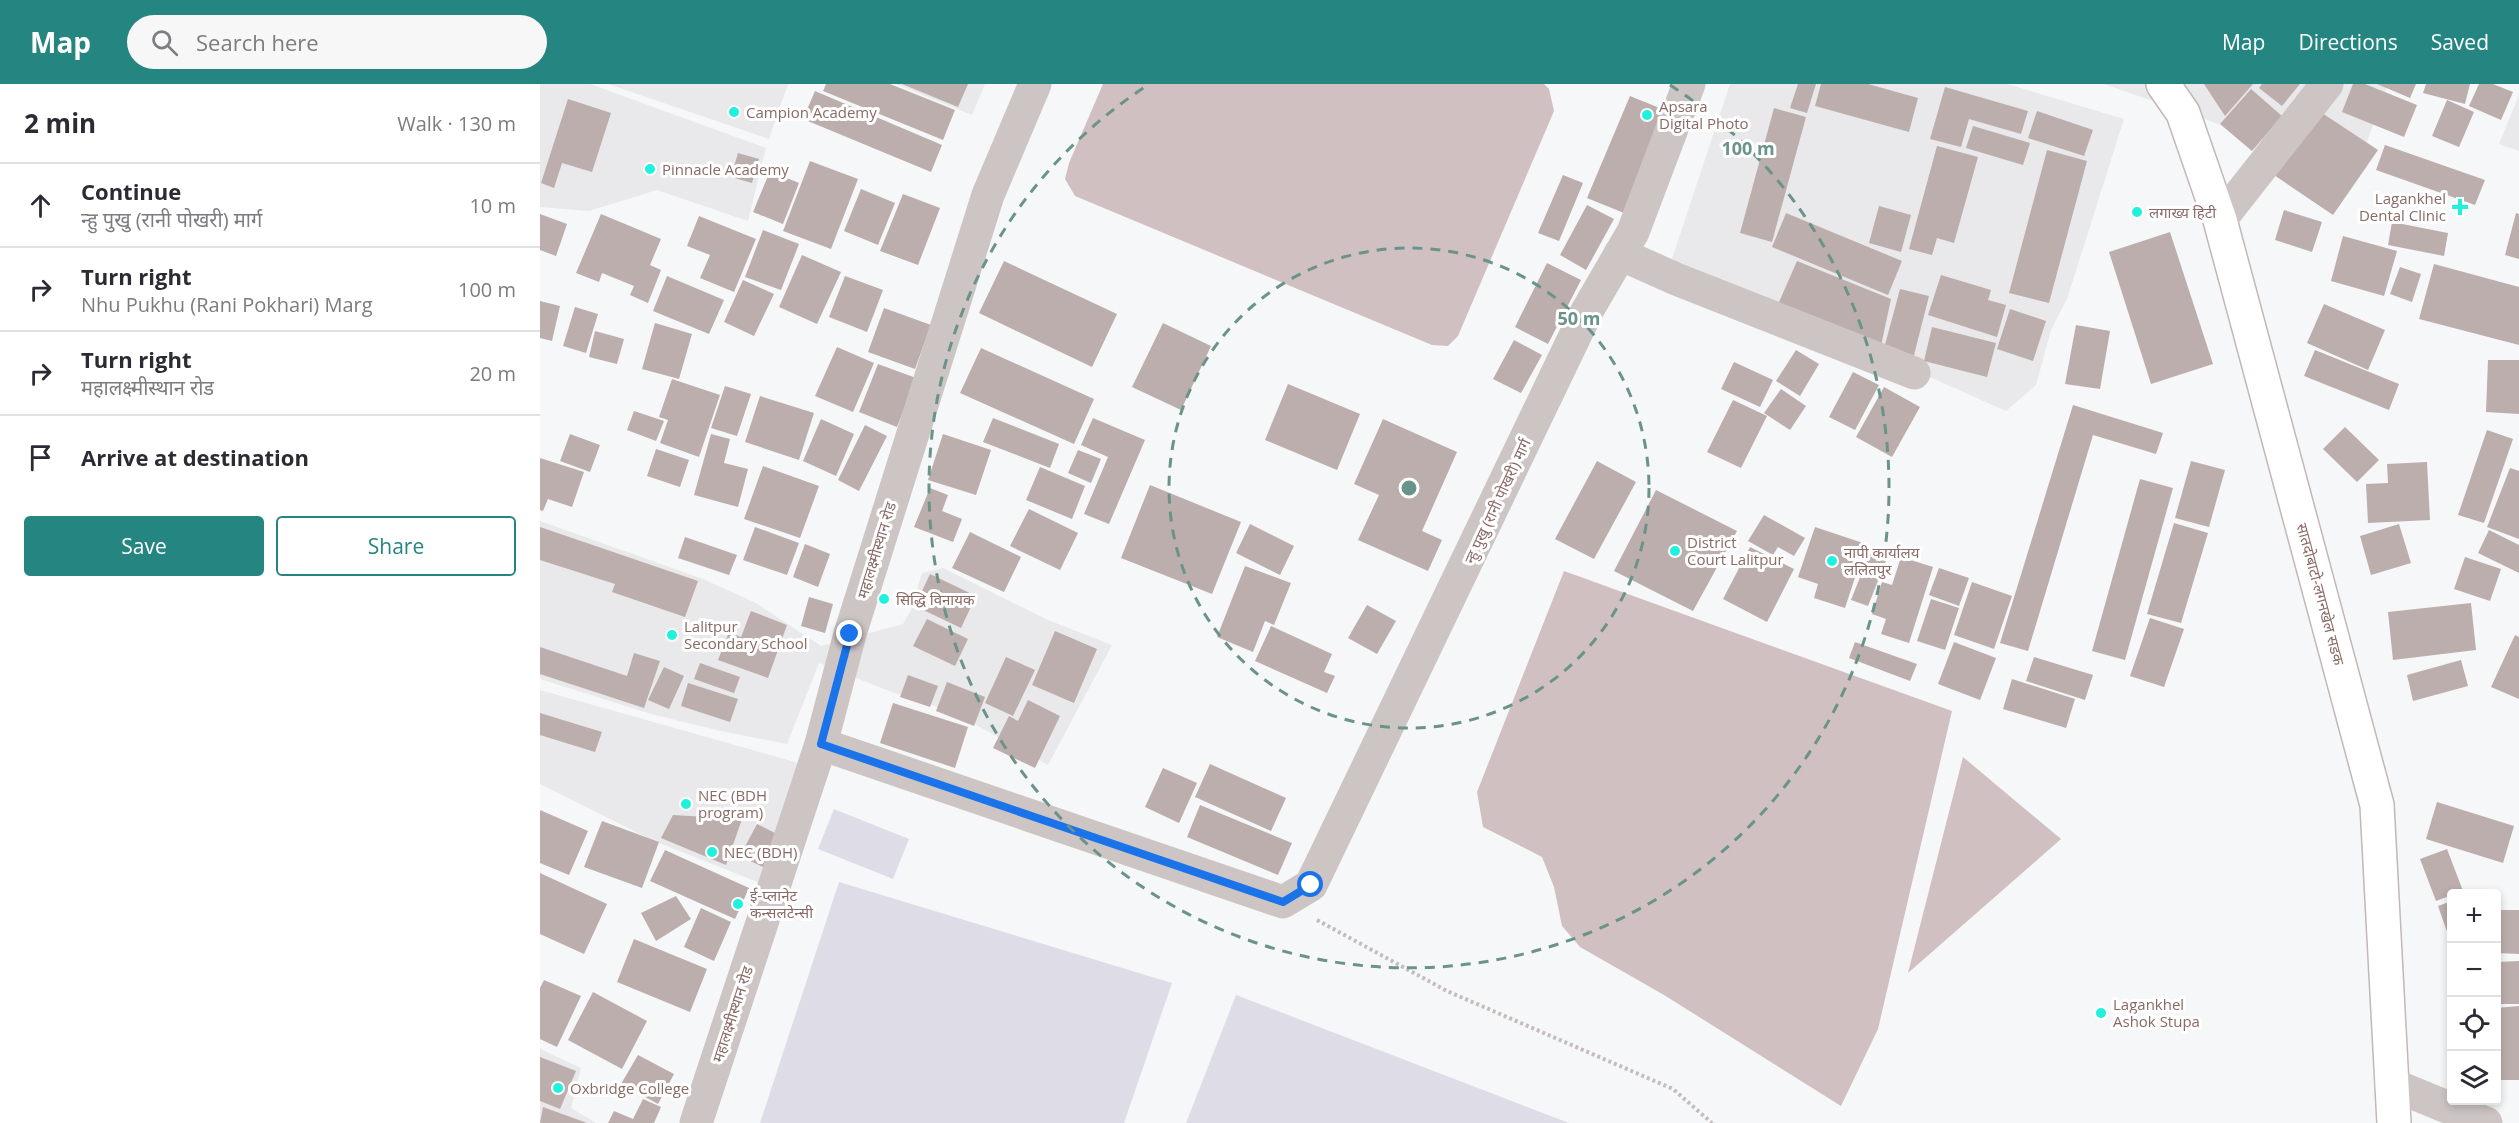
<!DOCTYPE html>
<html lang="en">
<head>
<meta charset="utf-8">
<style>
	:root { --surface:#fff; --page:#f7f7f7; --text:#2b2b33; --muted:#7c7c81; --line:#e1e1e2; --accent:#258580 }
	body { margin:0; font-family:"Open Sans","Noto Sans Devanagari",sans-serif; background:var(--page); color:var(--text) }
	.controls { position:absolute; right:18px; bottom:18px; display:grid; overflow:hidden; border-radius:6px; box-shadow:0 3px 9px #0003 }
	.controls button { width:54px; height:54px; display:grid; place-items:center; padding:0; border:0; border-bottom:2px solid var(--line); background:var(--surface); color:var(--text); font:30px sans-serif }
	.stop { position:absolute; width:18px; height:18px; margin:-14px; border:4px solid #1a73e8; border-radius:50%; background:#fff }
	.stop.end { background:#1a73e8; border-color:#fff; box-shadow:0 2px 6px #0008 }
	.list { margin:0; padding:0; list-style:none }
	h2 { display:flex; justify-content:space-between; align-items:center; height:78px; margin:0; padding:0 24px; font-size:26px }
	h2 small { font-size:20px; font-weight:400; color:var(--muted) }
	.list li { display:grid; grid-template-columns:39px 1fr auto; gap:18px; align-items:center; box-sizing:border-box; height:84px; padding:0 24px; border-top:2px solid var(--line) }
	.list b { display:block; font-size:22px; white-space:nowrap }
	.list p { margin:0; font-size:20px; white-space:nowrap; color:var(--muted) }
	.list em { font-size:20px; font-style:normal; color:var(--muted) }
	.actions { display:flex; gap:12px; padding:18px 24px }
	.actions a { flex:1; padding:14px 0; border:2px solid var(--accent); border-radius:6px; text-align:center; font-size:21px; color:var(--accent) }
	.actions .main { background:var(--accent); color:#fff }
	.icon { flex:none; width:33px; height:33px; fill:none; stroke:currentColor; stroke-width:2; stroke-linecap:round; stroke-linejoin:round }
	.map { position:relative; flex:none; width:1979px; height:1039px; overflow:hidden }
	header { display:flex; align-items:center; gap:36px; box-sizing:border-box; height:84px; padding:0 30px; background:var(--accent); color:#fff }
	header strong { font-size:28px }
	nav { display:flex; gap:33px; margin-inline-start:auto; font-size:21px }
	.search { width:420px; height:54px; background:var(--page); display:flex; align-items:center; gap:15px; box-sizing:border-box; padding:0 21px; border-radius:33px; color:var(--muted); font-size:22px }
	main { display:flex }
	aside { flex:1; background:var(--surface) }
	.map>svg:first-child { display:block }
</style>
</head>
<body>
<header>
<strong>Map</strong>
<div class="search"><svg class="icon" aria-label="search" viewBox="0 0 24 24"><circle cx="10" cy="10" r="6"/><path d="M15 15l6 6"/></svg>Search here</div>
<nav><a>Map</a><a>Directions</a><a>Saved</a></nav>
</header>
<main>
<aside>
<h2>2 min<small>Walk · 130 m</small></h2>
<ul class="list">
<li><svg class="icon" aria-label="ahead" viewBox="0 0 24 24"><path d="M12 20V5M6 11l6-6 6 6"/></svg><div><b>Continue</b><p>न्हु पुखु (रानी पोखरी) मार्ग</p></div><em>10 m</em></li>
<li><svg class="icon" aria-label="right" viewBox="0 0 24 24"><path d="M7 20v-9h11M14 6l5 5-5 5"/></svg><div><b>Turn right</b><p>Nhu Pukhu (Rani Pokhari) Marg</p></div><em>100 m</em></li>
<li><svg class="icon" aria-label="right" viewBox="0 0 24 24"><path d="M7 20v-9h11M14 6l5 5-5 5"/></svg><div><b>Turn right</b><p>महालक्ष्मीस्थान रोड</p></div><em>20 m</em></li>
<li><svg class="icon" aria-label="arrive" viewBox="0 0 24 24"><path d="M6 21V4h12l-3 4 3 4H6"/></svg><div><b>Arrive at destination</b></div></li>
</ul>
<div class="actions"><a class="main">Save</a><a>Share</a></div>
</aside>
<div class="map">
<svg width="1979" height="1039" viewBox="0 0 1979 1039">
	<rect width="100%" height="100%" fill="#f6f7f9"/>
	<g fill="#e9e8ea">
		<path d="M0,0H50L226,64L208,137L117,106L49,127L0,123Z"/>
		<path d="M68,0H248L229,55Z"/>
		<path d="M356,0H445L432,31Z"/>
		<path d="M1190,0H1467L1584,35L1527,215L1511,246L1496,301L1466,327L1131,178Z"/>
		<path d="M1564,0H1848L1816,88Z"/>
		<path d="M1979,11V67L1959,60Z"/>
		<path d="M0,437L163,495L216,519L281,562L363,540L371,526L382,489L403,484L508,536L572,561L508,681L413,628L349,607L279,579L247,660L181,647L111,630L0,595Z"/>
		<path d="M0,606L262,680L220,799L114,757L0,700Z"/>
		<path d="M0,965L41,984L31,1024L56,1039H0Z"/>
	</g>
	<g fill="#dedce6">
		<path d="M294,725L369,755L353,795L278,765Z"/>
		<path d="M299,798L632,899L584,1039H220Z"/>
		<path d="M696,911L1029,1039H646Z"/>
	</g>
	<g fill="#d1c0c1">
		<path d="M563,0H1004L1009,5L1014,27L918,252L908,262L892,261L535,112L525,95L529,79Z"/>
		<path d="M1024,487L1412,627L1338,945L1301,1022L1124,911L1040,863L1022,842L1014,803L1002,773L943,743L937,708Z"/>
		<path d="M1423,673L1521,755L1368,889Z"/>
	</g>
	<g fill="#bcaeac">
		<path d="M286,0H350L415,26L403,56L283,7Z"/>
		<path d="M362,0H428L418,23Z"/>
		<path d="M1258,0H1276L1267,29L1250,24Z"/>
		<path d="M1281,0H1328L1378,14L1369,48L1275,22Z"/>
		<path d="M1664,0H1713L1685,32Z"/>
		<path d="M1722,0H1760L1742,22L1719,4Z"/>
		<path d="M1813,0H1825L1877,21L1864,53L1802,28Z"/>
		<path d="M1837,0H1876L1870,14Z"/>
		<path d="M1886,0H1930L1925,20L1883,9Z"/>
		<path d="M1939,0H1953L1973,8L1961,36L1929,22Z"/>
		<path d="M1405,3L1488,27L1481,50L1429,35L1421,63L1390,55Z"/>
		<path d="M1711,5L1742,32L1712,67L1680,40Z"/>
		<path d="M275,7L402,61L391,88L263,35Z"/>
		<path d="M1090,12L1127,27L1084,129L1047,114Z"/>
		<path d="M28,15L71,29L52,88L22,79L14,104L1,99Z"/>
		<path d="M1907,16L1934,28L1919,63L1892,52Z"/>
		<path d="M1234,24L1266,33L1232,158L1200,149Z"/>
		<path d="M1497,27L1553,46L1544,72L1488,54Z"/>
		<path d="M1779,27L1838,66L1793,131L1734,91Z"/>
		<path d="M1433,42L1490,59L1483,81L1426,64Z"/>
		<path d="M1845,61L1945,96L1935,121L1836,86Z"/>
		<path d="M1397,62L1438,73L1414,159L1397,154L1392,171L1369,165Z"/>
		<path d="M1507,66L1547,77L1509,219L1469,209Z"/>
		<path d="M198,69L219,75L212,99L191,93Z"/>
		<path d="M270,77L318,95L291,165L243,147Z"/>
		<path d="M230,87L259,99L243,140L213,128Z"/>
		<path d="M1023,91L1043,99L1019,157L998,149Z"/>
		<path d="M321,105L355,119L338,161L304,147Z"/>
		<path d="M363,110L400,124L378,181L340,167Z"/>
		<path d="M1047,121L1074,135L1046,186L1020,171Z"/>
		<path d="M1339,122L1371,131L1361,168L1329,159Z"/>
		<path d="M1744,126L1782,138L1772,168L1735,156Z"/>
		<path d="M1246,129L1362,177L1348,211L1232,163Z"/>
		<path d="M1976,129L1979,130V175L1965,171Z"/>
		<path d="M0,130L27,140L16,172L0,166Z"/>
		<path d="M61,130L121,155L110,181L121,186L108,219L90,211L94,202L62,189L59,198L36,189Z"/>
		<path d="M159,132L216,155L194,208L160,194L170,171L147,162Z"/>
		<path d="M1852,138L1908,149L1904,172L1848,161Z"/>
		<path d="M223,146L259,160L241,206L205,193Z"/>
		<path d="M1630,148L1673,280L1611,300L1569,168Z"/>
		<path d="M1803,152L1857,167L1844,212L1791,197Z"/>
		<path d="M262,171L301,188L277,240L239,223Z"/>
		<path d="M464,177L577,230L552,283L439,229Z"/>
		<path d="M1257,177L1351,215L1339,271L1236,225Z"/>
		<path d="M1007,179L1041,196L1008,260L975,243Z"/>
		<path d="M1894,180L1979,203V261L1879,235Z"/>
		<path d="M1860,183L1881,190L1872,218L1850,210Z"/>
		<path d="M1401,191L1451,206L1448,216L1466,221L1457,253L1388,231Z"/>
		<path d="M127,192L184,216L169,250L113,227Z"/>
		<path d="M305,192L343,206L327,248L289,233Z"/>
		<path d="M203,196L234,210L214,252L184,238Z"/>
		<path d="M1360,205L1389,212L1372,279L1342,272Z"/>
		<path d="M0,217L20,222L12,257L0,254Z"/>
		<path d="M1784,220L1845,246L1828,286L1767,259Z"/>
		<path d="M35,223L58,230L46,269L23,262Z"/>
		<path d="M344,224L391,241L375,285L328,268Z"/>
		<path d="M1470,225L1506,237L1493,277L1457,265Z"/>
		<path d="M115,239L152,250L139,295L102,285Z"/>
		<path d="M623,239L671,262L641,326L592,303Z"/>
		<path d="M1536,241L1570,247L1560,305L1525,300Z"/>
		<path d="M1392,243L1456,259L1447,293L1384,277Z"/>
		<path d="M55,247L84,255L77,280L49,273Z"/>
		<path d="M974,256L1002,271L981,309L953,295Z"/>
		<path d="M297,263L334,279L313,328L275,312Z"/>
		<path d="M441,264L554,315L534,360L420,309Z"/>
		<path d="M1256,266L1279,280L1260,312L1236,297Z"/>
		<path d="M1775,266L1859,300L1849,326L1764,292Z"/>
		<path d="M1948,276H1979V330L1946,328Z"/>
		<path d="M1194,278L1233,296L1220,323L1181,305Z"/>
		<path d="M338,280L376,294L357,343L319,328Z"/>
		<path d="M1313,288L1339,301L1315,346L1289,333Z"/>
		<path d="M132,295L180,311L159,373L120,359L128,336L119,333Z"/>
		<path d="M748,300L820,330L797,386L725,356Z"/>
		<path d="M185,302L211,310L197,352L171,344Z"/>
		<path d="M1344,303L1380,323L1352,373L1316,353Z"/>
		<path d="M1241,305L1266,322L1250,346L1224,329Z"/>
		<path d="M220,312L274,329L259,376L205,358Z"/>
		<path d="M1193,316L1227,332L1201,384L1167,368Z"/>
		<path d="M1533,321L1623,349L1616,370L1553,351L1488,567L1460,559Z"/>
		<path d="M94,327L124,337L116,357L87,346Z"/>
		<path d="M453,334L519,360L510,384L443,358Z"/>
		<path d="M553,334L605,356L569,440L544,430L568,373L541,361Z"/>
		<path d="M281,335L314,350L296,392L263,377Z"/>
		<path d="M843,335L917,368L882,447L902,456L888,487L818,456L839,411L814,400Z"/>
		<path d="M325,341L347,352L319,407L298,396Z"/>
		<path d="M1805,343L1839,376L1817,398L1783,365Z"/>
		<path d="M1947,346L1973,355L1944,439L1918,431Z"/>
		<path d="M30,350L60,361L50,388L20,377Z"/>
		<path d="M171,350L190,355L184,379L208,385L198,423L154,411Z"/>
		<path d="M403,350L451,366L436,411L388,396Z"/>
		<path d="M116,365L149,376L140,403L107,392Z"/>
		<path d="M538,366L561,375L551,399L528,389Z"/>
		<path d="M0,374L44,388L32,423L8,415L3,427L0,426Z"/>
		<path d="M1057,377L1096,398L1054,475L1015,455Z"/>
		<path d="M1651,377L1685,386L1669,443L1635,434Z"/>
		<path d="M1887,378L1890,436L1828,439L1826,400L1848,399L1847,380Z"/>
		<path d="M223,382L279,402L260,454L204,435Z"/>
		<path d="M500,383L545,402L532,435L486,416Z"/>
		<path d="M1970,384L1979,387V455L1947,443Z"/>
		<path d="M1600,395L1633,404L1585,576L1552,567Z"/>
		<path d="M610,401L701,438L672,510L581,474Z"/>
		<path d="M390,404L408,411L402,427L422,435L413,458L374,443Z"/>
		<path d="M1116,406L1197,447L1153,527L1074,487Z"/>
		<path d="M489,425L538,449L520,486L470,462Z"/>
		<path d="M1224,431L1265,454L1254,472L1238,463L1233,471L1208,457Z"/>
		<path d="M1634,439L1668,449L1641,539L1607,530Z"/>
		<path d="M710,440L754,462L740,491L696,469Z"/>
		<path d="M1859,440L1871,479L1831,491L1820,452Z"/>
		<path d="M0,443L158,497L145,533L72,508L75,500L0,476Z"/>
		<path d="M215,443L259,459L247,491L203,476Z"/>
		<path d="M1275,443L1326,460L1305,524L1274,514L1278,500L1258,493Z"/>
		<path d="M1949,446L1979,461V489L1938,469Z"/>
		<path d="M430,448L481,473L464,508L412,484Z"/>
		<path d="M145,453L197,471L189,491L138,474Z"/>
		<path d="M265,460L290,470L278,503L253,493Z"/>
		<path d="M1210,463L1254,485L1227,538L1183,515Z"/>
		<path d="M1332,463L1349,469L1328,522L1311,516Z"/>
		<path d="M1361,473L1393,483L1369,559L1341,550L1346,535L1332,530L1342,498L1352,501Z"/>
		<path d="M1925,473L1961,485L1950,517L1914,505Z"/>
		<path d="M705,482L751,499L734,541L725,537L713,568L677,553Z"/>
		<path d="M1399,484L1429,494L1419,522L1389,511Z"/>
		<path d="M390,490L436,512L421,544L375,522Z"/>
		<path d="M1432,498L1472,512L1454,565L1414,551Z"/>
		<path d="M269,513L293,520L285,549L261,542Z"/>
		<path d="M1391,515L1419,524L1405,566L1377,557Z"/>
		<path d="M1931,519L1936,566L1853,576L1848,528Z"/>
		<path d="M827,521L856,537L837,570L808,554Z"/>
		<path d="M211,527L247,541L228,594L178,576L189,548L201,553Z"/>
		<path d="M1610,534L1644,545L1624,603L1590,592Z"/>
		<path d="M387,535L428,555L415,582L373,562Z"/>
		<path d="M731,542L792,570L784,588L795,592L787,609L715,577Z"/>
		<path d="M515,547L557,565L534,619L492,601Z"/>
		<path d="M1975,551L1979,553V615L1951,603Z"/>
		<path d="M1315,558L1377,580L1370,597L1309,574Z"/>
		<path d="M1414,558L1456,574L1440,616L1398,600Z"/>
		<path d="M0,563L87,592L94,569L120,577L104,624L0,590Z"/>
		<path d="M466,573L495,586L473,632L445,619Z"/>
		<path d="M1494,573L1553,591L1545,616L1486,597Z"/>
		<path d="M1921,576L1928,602L1873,617L1867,591Z"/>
		<path d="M160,579L200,593L194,609L154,595Z"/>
		<path d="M124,583L144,592L129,625L108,616Z"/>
		<path d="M368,591L398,602L390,623L360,613Z"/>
		<path d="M1472,595L1535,615L1526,644L1463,625Z"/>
		<path d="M407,598L445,613L434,642L396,627Z"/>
		<path d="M148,599L198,615L190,638L141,622Z"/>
		<path d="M488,616L520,632L495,684L453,664L469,632L478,637Z"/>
		<path d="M353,619L428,643L415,684L340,659Z"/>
		<path d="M0,629L62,648L55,668L0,651Z"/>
		<path d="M670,680L746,714L731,747L655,713Z"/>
		<path d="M623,684L657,699L639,739L605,723Z"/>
		<path d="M1897,718L1974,742L1963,779L1886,755Z"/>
		<path d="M660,721L752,759L738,791L647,753Z"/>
		<path d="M0,726L48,747L29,791L0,779Z"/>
		<path d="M133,731L202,735L186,781L121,754Z"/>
		<path d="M62,737L119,758L102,804L44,783Z"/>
		<path d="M217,740L239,751L223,783L200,772Z"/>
		<path d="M1907,765L1923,807L1896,817L1880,775Z"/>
		<path d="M125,766L209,804L195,835L110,797Z"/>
		<path d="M0,789L67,820L44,870L0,850Z"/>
		<path d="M136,812L151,835L116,857L101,829Z"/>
		<path d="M1912,817V859H1911L1898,822Z"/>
		<path d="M161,824L191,838L174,877L144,863Z"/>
		<path d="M1956,826H1979V870L1956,869Z"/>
		<path d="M94,855L167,885L150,928L77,898Z"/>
		<path d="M1979,877V920H1956V878Z"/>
		<path d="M4,896L41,912L17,963L0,955V904Z"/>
		<path d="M53,908L107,937L82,985L28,956Z"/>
		<path d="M1979,922V996H1956V924Z"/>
		<path d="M98,971L134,990L118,1020L81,1000Z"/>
		<path d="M0,973L36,987L20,1025L0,1017Z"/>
		<path d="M103,1015L121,1023L114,1039H68L74,1027L93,1035Z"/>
		<path d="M3,1023L47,1039H0Z"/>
	</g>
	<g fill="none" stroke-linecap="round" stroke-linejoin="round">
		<g stroke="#c1b8b7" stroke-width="36">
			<path id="primary" d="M1623,0L1643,29L1680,136L1837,721L1854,1039"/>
		</g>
		<path stroke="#c3bdbc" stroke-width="4" stroke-dasharray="3 3" stroke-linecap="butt" d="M777,836L907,907L1133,1005L1172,1039"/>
		<g stroke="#cdc5c4" stroke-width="33">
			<path d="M1680,136L1787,0"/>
			<path d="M1080,170L1136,195L1374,289"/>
			<path d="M281,660L743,818L771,801L1047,227L1093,148L1149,0"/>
			<path d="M1851,1000L1946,1039"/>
		</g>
		<path stroke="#cdc5c4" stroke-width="33" d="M156,1039L281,660L310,550L448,111L495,0"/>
		<use href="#primary" stroke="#fff" stroke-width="33"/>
	</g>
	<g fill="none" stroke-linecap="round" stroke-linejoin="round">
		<path stroke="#1a73e8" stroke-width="8" d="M310,550L281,660L743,818L771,801"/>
	</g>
	<g fill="none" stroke="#6a9389" stroke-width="3" stroke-dasharray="10 8">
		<circle cx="869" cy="404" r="240"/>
		<path d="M1130 1A480 480 0 1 1 608 1"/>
	</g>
	<g fill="#1ef2de" stroke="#fff" stroke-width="2">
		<circle cx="194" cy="28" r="6"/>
		<circle cx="1107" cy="31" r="6"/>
		<circle cx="110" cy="85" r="6"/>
		<path d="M1917 114h6v6h6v6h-6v6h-6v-6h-6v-6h6z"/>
		<circle cx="1597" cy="128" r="6"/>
		<circle cx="1135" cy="467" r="6"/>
		<circle cx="1292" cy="477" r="6"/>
		<circle cx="344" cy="515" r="6"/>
		<circle cx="132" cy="551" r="6"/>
		<circle cx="146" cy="720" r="6"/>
		<circle cx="172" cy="768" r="6"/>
		<circle cx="198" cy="820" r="6"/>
		<circle cx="1561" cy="929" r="6"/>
		<circle cx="18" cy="1004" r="6"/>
	</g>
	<g text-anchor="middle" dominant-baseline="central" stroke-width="6" stroke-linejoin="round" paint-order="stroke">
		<g font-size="15" fill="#8a6a65" stroke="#fff" text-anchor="start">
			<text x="1119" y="22">Apsara<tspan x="1119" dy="17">Digital Photo</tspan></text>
			<text x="206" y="28">Campion Academy</text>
			<text x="122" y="85">Pinnacle Academy</text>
			<text x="1906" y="114" text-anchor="end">Lagankhel<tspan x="1906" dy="17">Dental Clinic</tspan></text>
			<text x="1609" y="128">लगाख्य हिटी</text>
			<text x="1147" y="458">District<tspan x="1147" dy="17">Court Lalitpur</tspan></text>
			<text x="1304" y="468">नापी कार्यालय<tspan x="1304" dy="17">ललितपुर</tspan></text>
			<text x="356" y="515">सिद्धि विनायक</text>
			<text x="144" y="542">Lalitpur<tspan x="144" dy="17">Secondary School</tspan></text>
			<text x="158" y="711">NEC (BDH<tspan x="158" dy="17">program)</tspan></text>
			<text x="184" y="768">NEC (BDH)</text>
			<text x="210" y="811">ई-प्लानेट<tspan x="210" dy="17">कन्सलटेन्सी</tspan></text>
			<text x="1573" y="920">Lagankhel<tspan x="1573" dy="17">Ashok Stupa</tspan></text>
			<text x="30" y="1004">Oxbridge College</text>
		</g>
		<g font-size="15" fill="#8a6a65" stroke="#fff">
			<text transform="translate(957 417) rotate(-65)">न्हु पुखु (रानी पोखरी) मार्ग</text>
			<text transform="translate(336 466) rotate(-73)">महालक्ष्मीस्थान रोड</text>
			<text transform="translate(1781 510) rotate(75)">सातदोबाटो-लगनखेल सडक</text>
			<text transform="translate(192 930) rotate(-72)">महालक्ष्मीस्थान रोड</text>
		</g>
	</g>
	<circle cx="869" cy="404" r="9" fill="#6a9389" stroke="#fff" stroke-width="3"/>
	<g font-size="18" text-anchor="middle" font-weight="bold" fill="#6a9389" stroke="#fff" stroke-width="6" stroke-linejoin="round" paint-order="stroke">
		<text x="1208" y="71">100 m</text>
		<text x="1039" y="241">50 m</text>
	</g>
</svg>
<div class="controls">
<button>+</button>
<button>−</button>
<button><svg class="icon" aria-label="locate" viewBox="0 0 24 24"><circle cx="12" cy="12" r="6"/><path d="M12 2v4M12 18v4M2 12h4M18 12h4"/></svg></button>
<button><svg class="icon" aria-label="layers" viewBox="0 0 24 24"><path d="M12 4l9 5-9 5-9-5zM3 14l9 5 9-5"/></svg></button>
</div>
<div class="stop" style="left:771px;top:801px"></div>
<div class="stop end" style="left:310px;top:550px"></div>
</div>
</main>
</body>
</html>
